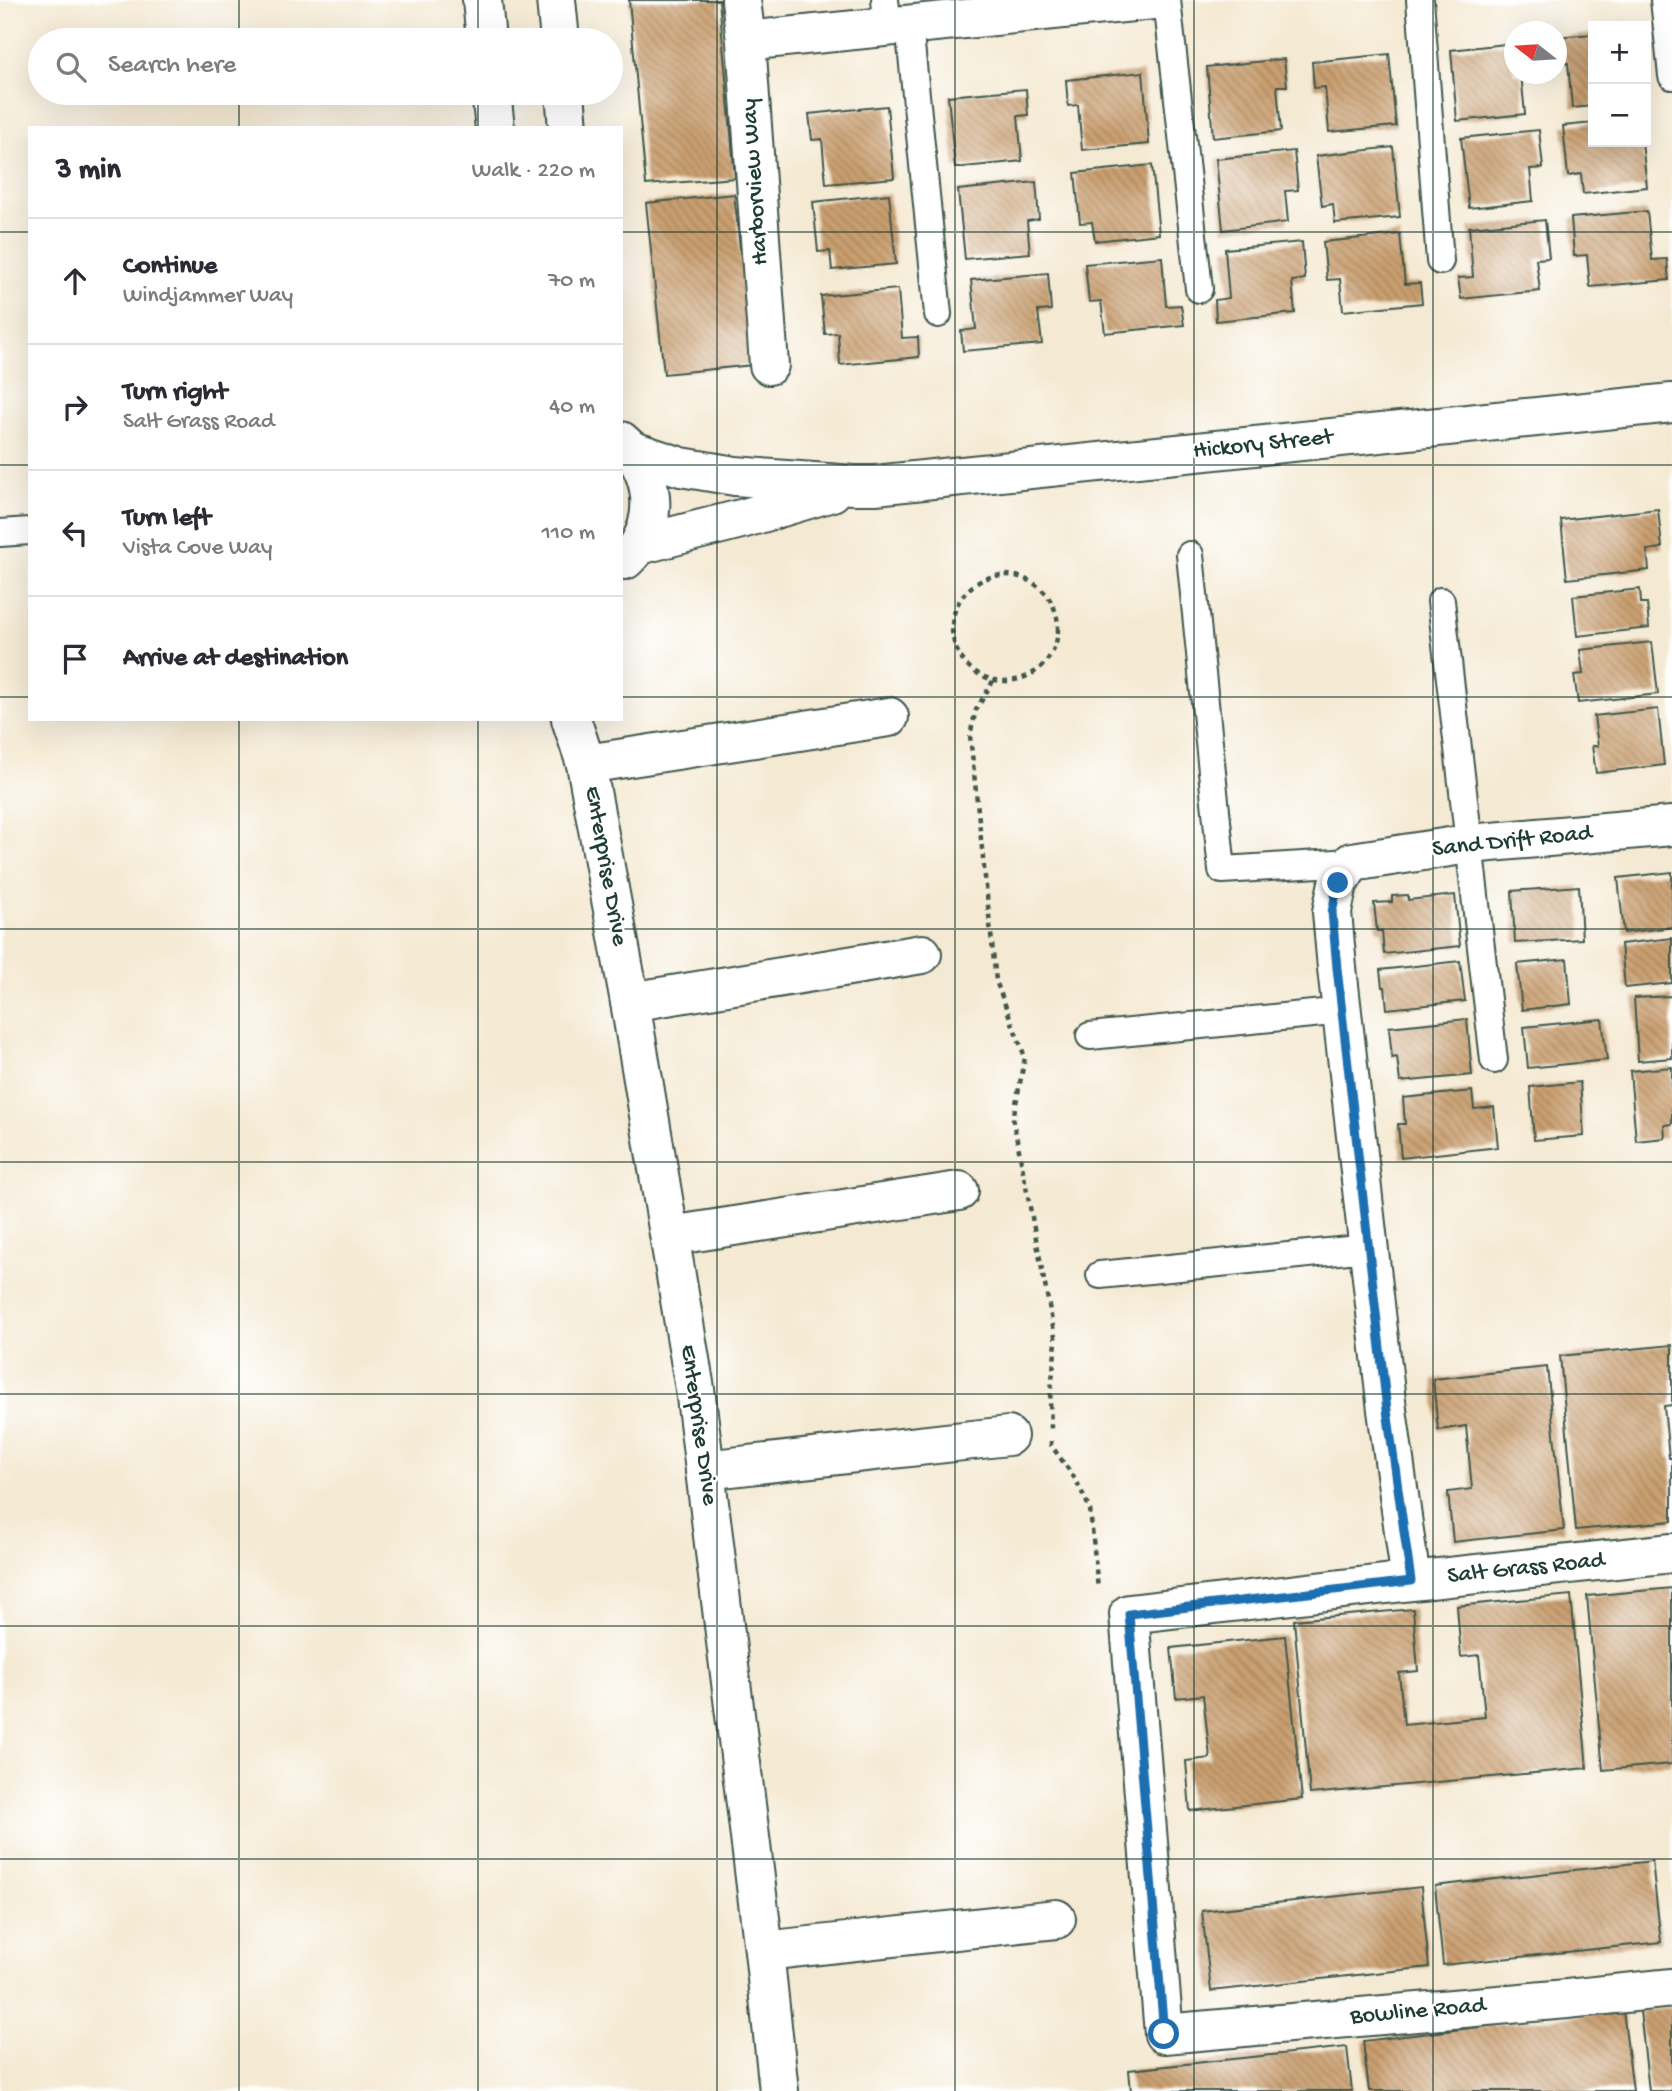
<!DOCTYPE html>
<html lang="en">
<head>
<meta charset="utf-8">
<style>
	:root { --surface:#fff; --page:#f7f7f7; --text:#2b2b33; --muted:#7c7c81; --line:#e1e1e2 }
	body { margin:0; font-family:"Gochi Hand",sans-serif; background:var(--page); color:var(--text) }
	.controls { position:absolute; right:21px; top:21px; display:grid; overflow:hidden; border-radius:0px; box-shadow:0 7px 28px #0002 }
	.controls button { width:63px; height:63px; display:grid; place-items:center; padding:0; border:0; border-bottom:2px solid var(--line); background:var(--surface); color:var(--text); font:35px sans-serif }
	.compass { position:absolute; left:1504px; top:21px; width:63px; height:63px; border-radius:50%; background:var(--surface); box-shadow:0 7px 28px #0002; rotate:287deg }
	.stop { position:absolute; width:21px; height:21px; margin:-16px; border:5px solid #1f6fb2; border-radius:50%; background:#fff }
	.stop.end { background:#1f6fb2; border-color:#fff; box-shadow:0 2px 7px #0008 }
	.list { margin:0; padding:0; list-style:none }
	h2 { display:flex; justify-content:space-between; align-items:center; height:91px; margin:0; padding:0 28px; font-size:30px }
	h2 small { font-size:23px; font-weight:400; color:var(--muted) }
	.list li { display:grid; grid-template-columns:46px 1fr auto; gap:21px; align-items:center; box-sizing:border-box; height:126px; padding:0 28px; border-top:2px solid var(--line) }
	.list b { display:block; font-size:26px; white-space:nowrap }
	.list p { margin:0; font-size:23px; white-space:nowrap; color:var(--muted) }
	.list em { font-size:23px; font-style:normal; color:var(--muted) }
	.icon { flex:none; width:38px; height:38px; fill:none; stroke:currentColor; stroke-width:2; stroke-linecap:round; stroke-linejoin:round }
	.map { position:relative; flex:none; width:1672px; height:2091px; overflow:hidden }
	.search { position:absolute; background:var(--surface); box-shadow:0 7px 28px #0002; left:28px; top:28px; width:595px; height:77px; display:flex; align-items:center; gap:18px; box-sizing:border-box; padding:0 24px; border-radius:38px; color:var(--muted); font-size:26px }
	.panel { position:absolute; background:var(--surface); box-shadow:0 7px 28px #0002; left:28px; top:126px; width:595px; height:595px; border-radius:0px }
	.map>svg:first-child { display:block }
</style>
</head>
<body>
<div class="map">
<svg width="1672" height="2091" viewBox="0 0 1672 2091">
	<defs>
		<pattern id="building-back-hatch" width="6" height="6" patternUnits="userSpaceOnUse" patternTransform="scale(1.75)"><rect width="6" height="6" fill="#ca9f70"/><path d="M-1 5l2 2M0 0l6 6M5-1l2 2" fill="none" stroke="#a3835d"/></pattern>
	</defs>
	<rect width="100%" height="100%" fill="#fff"/>
	<filter id="ink" filterUnits="userSpaceOnUse"><feTurbulence type="fractalNoise" baseFrequency=".0143" numOctaves="2"/><feDisplacementMap in="SourceGraphic" scale="14" xChannelSelector="R" yChannelSelector="G"/><feConvolveMatrix kernelMatrix="1 2 1 2 8 2 1 2 1" color-interpolation-filters="sRGB"/></filter>
	<filter id="wash" filterUnits="userSpaceOnUse"><feTurbulence type="fractalNoise" baseFrequency=".00686" numOctaves="4" result="noise"/><feDisplacementMap in="SourceGraphic" scale="28" xChannelSelector="R" yChannelSelector="G"/><feGaussianBlur stdDeviation="1.57" result="paint"/><feColorMatrix in="noise" values="0 0 0 0 0 0 0 0 0 0 0 0 0 0 0 0 0 1.4 0 .05"/><feComposite in="paint" operator="in"/></filter>
	<g filter="url(#wash)">
		<rect width="100%" height="100%" fill="#f4e9d2"/>
		<g id="blocks">
			<g fill="url(#building-back-hatch)">
				<path d="M629,0H719L735,178L646,185Z"/>
				<path d="M1593,34V106L1572,108L1568,63L1558,64L1556,37Z"/>
				<path d="M1514,43V74H1521L1525,114L1457,121L1451,50Z"/>
				<path d="M1389,54L1396,126L1329,132L1325,87L1314,88L1312,62Z"/>
				<path d="M1284,59L1287,86H1277L1281,131L1213,138L1207,67Z"/>
				<path d="M1143,72L1149,144L1082,150L1078,105L1068,106L1066,80Z"/>
				<path d="M1026,89L1028,115L1018,116L1022,161L955,168L948,96Z"/>
				<path d="M887,106L894,178L826,184L822,139L812,140L809,114Z"/>
				<path d="M1593,123V142H1642L1647,187L1583,194L1581,174L1568,176L1563,126Z"/>
				<path d="M1539,130L1543,168L1530,169L1533,201L1469,208L1461,138Z"/>
				<path d="M1393,147L1400,217L1335,223L1333,204L1322,206L1316,156Z"/>
				<path d="M1294,151L1298,190L1285,191L1288,222L1223,230L1216,159Z"/>
				<path d="M1152,165L1159,234L1095,241L1092,222L1080,223L1075,173Z"/>
				<path d="M1036,182L1039,219L1027,221L1030,253L965,259L958,190Z"/>
				<path d="M734,194L753,365L664,374L646,203Z"/>
				<path d="M889,194L896,264L832,270L830,251L818,252L813,202Z"/>
				<path d="M1647,211L1652,260L1667,259L1669,280L1590,287L1587,255L1574,256L1571,218Z"/>
				<path d="M1545,220L1549,258L1536,259L1540,291L1461,299L1458,278L1473,277L1469,227Z"/>
				<path d="M1400,234L1405,284L1420,283L1422,303L1343,311L1340,279L1327,280L1323,242Z"/>
				<path d="M1302,242L1305,279L1292,281L1295,313L1216,321L1215,300L1229,298L1225,249Z"/>
				<path d="M1162,257L1166,306L1181,305L1184,325L1105,333L1101,301L1089,302L1085,264Z"/>
				<path d="M1048,273L1051,310L1038,311L1042,344L963,351L961,331L976,329L971,280Z"/>
				<path d="M898,289L902,338L918,337L919,357L840,365L838,333L825,334L821,296Z"/>
				<path d="M1658,509L1662,548L1647,550L1649,570L1567,579L1561,520Z"/>
				<path d="M1640,589L1641,603H1647L1649,628L1577,636L1573,596Z"/>
				<path d="M1652,642L1658,694L1578,703L1574,675L1583,674L1580,650Z"/>
				<path d="M1658,709L1664,765L1596,773L1592,746H1598L1594,716Z"/>
				<path d="M1672,872V927L1624,933L1618,878Z"/>
				<path d="M1579,886L1582,939L1515,943L1512,891Z"/>
				<path d="M1408,895V900L1455,895L1460,946L1384,954L1382,931H1377L1374,903L1392,902V896Z"/>
				<path d="M1672,938V983L1625,988L1621,944Z"/>
				<path d="M1567,959L1571,1004L1522,1010L1517,964Z"/>
				<path d="M1460,961L1465,1001L1387,1009L1385,987H1382L1380,970Z"/>
				<path d="M1672,996V1058L1638,1061L1634,998Z"/>
				<path d="M1467,1019L1472,1075L1400,1082L1397,1057L1392,1058L1389,1027Z"/>
				<path d="M1602,1019L1607,1060L1528,1068L1524,1027Z"/>
				<path d="M1672,1067V1124L1664,1125L1665,1138L1636,1141L1630,1071Z"/>
				<path d="M1580,1082L1584,1136L1534,1140L1530,1087Z"/>
				<path d="M1472,1091L1474,1109L1494,1107L1498,1147L1401,1158L1398,1124H1405L1403,1098Z"/>
				<path d="M1672,1345V1405L1664,1406L1669,1458H1672V1521L1576,1530L1560,1356Z"/>
				<path d="M1547,1367L1564,1530L1453,1542L1448,1492L1472,1489L1466,1426L1438,1430L1433,1379Z"/>
				<path d="M1672,1588V1764L1603,1770L1587,1596Z"/>
				<path d="M1571,1595L1587,1768L1310,1794L1294,1620L1413,1609L1418,1671L1399,1673L1404,1725L1485,1717L1479,1655L1461,1657L1457,1606Z"/>
				<path d="M1285,1636L1302,1799L1190,1811L1186,1761L1210,1758L1203,1695L1176,1698L1171,1648Z"/>
				<path d="M1652,1861L1661,1942L1443,1965L1435,1886Z"/>
				<path d="M1421,1887L1429,1967L1211,1991L1202,1911Z"/>
				<path d="M1672,2007V2091H1649L1640,2011Z"/>
				<path d="M1623,2010L1633,2091H1369L1363,2041Z"/>
				<path d="M1347,2047L1352,2091H1131L1129,2070Z"/>
			</g>
		</g>
	</g>
	<g filter="url(#ink)">
		<use href="#blocks" fill-opacity="0" stroke="#3f574c" stroke-width="2"/>
		<g fill="none" stroke-linecap="round" stroke-linejoin="round">
			<g stroke="#3f574c" stroke-width="30">
				<g id="lane">
					<path d="M885,0L888,27"/>
					<path d="M1167,0L1199,289"/>
					<path d="M1420,0L1440,261"/>
					<path d="M1664,0L1672,76"/>
					<path d="M909,25L938,314"/>
					<path d="M0,533L30,531"/>
					<path d="M1190,555L1222,870L1352,862"/>
					<path d="M1441,601L1494,1060"/>
					<path d="M1090,1036L1343,1011"/>
					<path d="M1100,1275L1368,1248"/>
				</g>
			</g>
			<g stroke="#3f574c" stroke-width="42">
				<g id="street">
					<path d="M482,0L486,40"/>
					<path d="M556,0L560,40"/>
					<path d="M741,0L746,41L769,365"/>
					<path d="M746,41L1153,0"/>
					<path d="M491,93L495,128"/>
					<path d="M565,93L568,128"/>
					<path d="M621,441C651,466 659,509 640,543C637,549 630,555 625,560"/>
					<path d="M633,451L681,467L735,476L854,485H875L1672,403"/>
					<path d="M639,545L745,518L832,492"/>
					<path d="M571,719L586,764L630,1002L695,1389L764,1951L779,2091"/>
					<path d="M586,764L889,717"/>
					<path d="M630,1002L922,954"/>
					<path d="M670,1236L959,1191"/>
					<path d="M705,1470L1008,1436"/>
					<path d="M1672,1553L1411,1581L1129,1614L1164,2034L1567,1999L1672,1988"/>
					<path d="M1411,1581L1387,1410L1337,968L1332,912L1338,883L1352,862L1469,844L1672,826"/>
					<path d="M764,1951L1056,1919"/>
				</g>
			</g>
			<g stroke="#3f574c" stroke-width="4.5" stroke-dasharray="5 5" stroke-linecap="butt">
				<circle cx="1005" cy="628" r="53"/>
				<path d="M993,681L976,710L970,735L996,981L1025,1057L1013,1119L1056,1342L1050,1400L1051,1429"/>
				<path d="M1051,1441V1445L1076,1480L1090,1509L1098,1589"/>
			</g>
			<use href="#lane" stroke="#fff" stroke-width="26"/>
			<use href="#street" stroke="#fff" stroke-width="38"/>
		</g>
	</g>
	<g fill="none" stroke-linecap="round" stroke-linejoin="round" filter="url(#ink)">
		<path stroke="#1f6fb2" stroke-width="9" d="M1164,2034L1129,1614L1411,1581L1387,1410L1337,968L1332,912L1338,883"/>
	</g>
	<path fill="none" stroke="#1f3d34" stroke-width="2" stroke-opacity="0.55" d="M239,0V40M478,0V40M717,0V2091M955,0V2091M1194,0V2091M1433,0V2091M239,93V128M478,93V128M0,232H30M621,232H1672M0,465H30M621,465H1672M0,697H30M621,697H1672M239,719V2091M478,719V2091M0,929H1672M0,1162H1672M0,1394H1672M0,1626H1672M0,1859H1672"/>
	<g text-anchor="middle" dominant-baseline="central" stroke-width="5" stroke-linejoin="round" paint-order="stroke">
		<g font-size="24" fill="#1f3d34" stroke="#fff">
			<text transform="translate(756 182) rotate(-94)">Harborview Way</text>
			<text transform="translate(1263 445) rotate(-6)">Hickory Street</text>
			<text transform="translate(1512 842) rotate(-6)">Sand Drift Road</text>
			<text transform="translate(605 866) rotate(80)">Enterprise Drive</text>
			<text transform="translate(698 1425) rotate(82)">Enterprise Drive</text>
			<text transform="translate(1526 1569) rotate(-6)">Salt Grass Road</text>
			<text transform="translate(1418 2012) rotate(-5)">Bowline Road</text>
		</g>
	</g>
</svg>
<div class="controls">
<button>+</button>
<button>−</button>
</div>
<svg class="compass" viewBox="-18 -18 36 36"><path d="M0-13l5 13h-10z" fill="#e53935"/><path d="M0 13l5-13h-10z" fill="#7c7c81"/></svg>
<div class="stop" style="left:1164px;top:2034px"></div>
<div class="stop end" style="left:1338px;top:883px"></div>
<div class="search"><svg class="icon" aria-label="search" viewBox="0 0 24 24"><circle cx="10" cy="10" r="6"/><path d="M15 15l6 6"/></svg>Search here</div>
<section class="panel">
<h2>3 min<small>Walk · 220 m</small></h2>
<ul class="list">
<li><svg class="icon" aria-label="ahead" viewBox="0 0 24 24"><path d="M12 20V5M6 11l6-6 6 6"/></svg><div><b>Continue</b><p>Windjammer Way</p></div><em>70 m</em></li>
<li><svg class="icon" aria-label="right" viewBox="0 0 24 24"><path d="M7 20v-9h11M14 6l5 5-5 5"/></svg><div><b>Turn right</b><p>Salt Grass Road</p></div><em>40 m</em></li>
<li><svg class="icon" aria-label="left" viewBox="0 0 24 24"><path d="M17 20v-9H6M10 6l-5 5 5 5"/></svg><div><b>Turn left</b><p>Vista Cove Way</p></div><em>110 m</em></li>
<li><svg class="icon" aria-label="arrive" viewBox="0 0 24 24"><path d="M6 21V4h12l-3 4 3 4H6"/></svg><div><b>Arrive at destination</b></div></li>
</ul>
</section>
</div>
</body>
</html>
